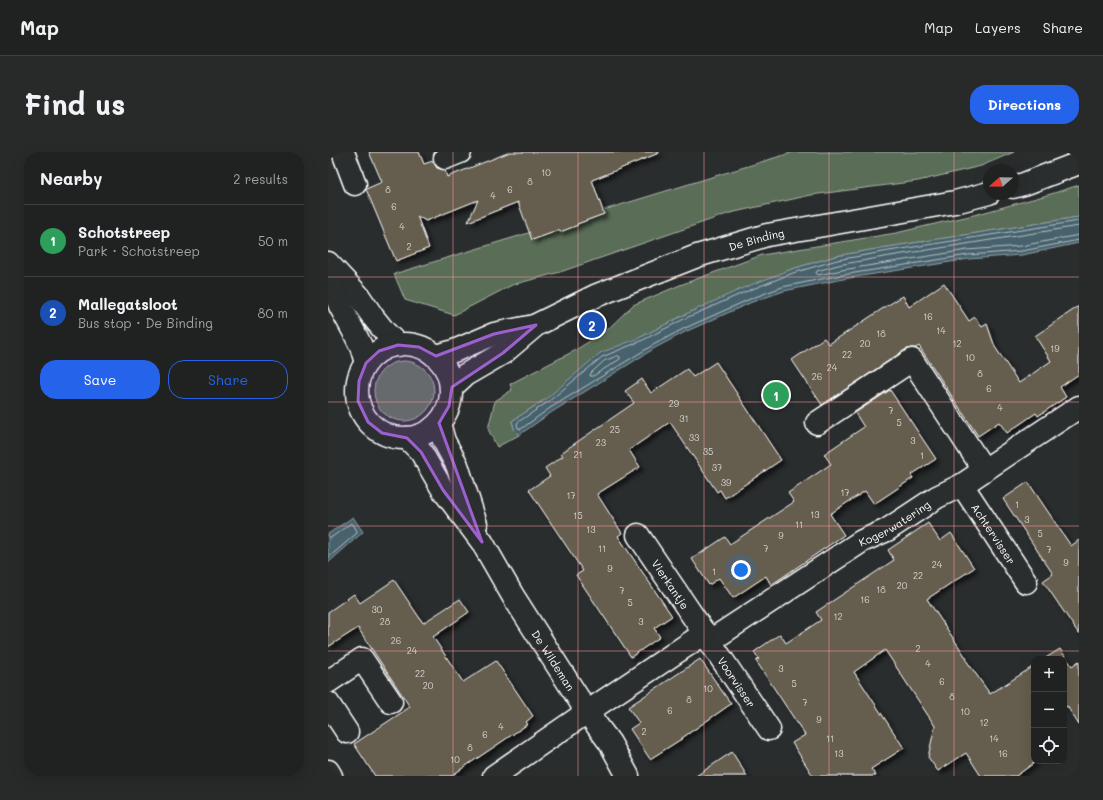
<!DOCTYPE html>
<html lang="en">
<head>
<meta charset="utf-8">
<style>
	:root { --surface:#202222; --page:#282a2a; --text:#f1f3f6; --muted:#a2a4a5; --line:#3d3f40; --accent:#2563eb }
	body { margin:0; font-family:Mali,sans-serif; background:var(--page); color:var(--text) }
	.controls { position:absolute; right:12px; bottom:12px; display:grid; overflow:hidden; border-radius:8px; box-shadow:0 4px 16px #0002 }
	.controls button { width:36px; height:36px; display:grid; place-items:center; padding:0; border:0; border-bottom:1px solid var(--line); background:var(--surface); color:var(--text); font:20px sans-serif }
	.compass { position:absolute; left:655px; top:12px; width:36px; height:36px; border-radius:50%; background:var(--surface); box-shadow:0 4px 16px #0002; rotate:250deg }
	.you { position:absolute; left:413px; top:418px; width:14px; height:14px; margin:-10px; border:3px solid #fff; border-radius:50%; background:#1a73e8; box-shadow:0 0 0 6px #1a73e833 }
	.badge { display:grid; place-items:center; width:26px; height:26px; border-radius:50%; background:var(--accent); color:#fff; font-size:13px; font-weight:700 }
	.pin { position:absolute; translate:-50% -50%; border:2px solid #fff; box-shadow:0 1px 4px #0006 }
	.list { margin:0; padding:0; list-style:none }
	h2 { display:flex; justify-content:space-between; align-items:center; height:52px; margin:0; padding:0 16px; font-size:17px }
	h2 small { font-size:13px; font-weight:400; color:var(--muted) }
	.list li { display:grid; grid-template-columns:26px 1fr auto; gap:12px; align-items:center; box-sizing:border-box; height:72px; padding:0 16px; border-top:1px solid var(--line) }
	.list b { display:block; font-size:15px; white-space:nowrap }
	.list p { margin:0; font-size:13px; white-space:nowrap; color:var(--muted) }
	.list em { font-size:13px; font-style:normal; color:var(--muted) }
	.actions { display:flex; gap:8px; padding:12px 16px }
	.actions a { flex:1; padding:9px 0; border:1px solid var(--accent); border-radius:16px; text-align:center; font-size:14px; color:var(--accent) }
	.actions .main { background:var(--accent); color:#fff }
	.icon { flex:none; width:22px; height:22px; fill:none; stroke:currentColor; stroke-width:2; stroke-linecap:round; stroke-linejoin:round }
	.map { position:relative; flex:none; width:751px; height:624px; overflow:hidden; border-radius:16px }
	header { display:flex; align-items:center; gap:24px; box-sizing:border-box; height:56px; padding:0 20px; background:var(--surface); border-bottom:1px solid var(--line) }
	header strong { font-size:19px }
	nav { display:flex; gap:22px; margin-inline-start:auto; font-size:14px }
	.intro { display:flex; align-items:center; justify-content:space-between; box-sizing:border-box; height:96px; padding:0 24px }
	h1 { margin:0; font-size:28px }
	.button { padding:10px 18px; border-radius:16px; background:var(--accent); color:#fff; font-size:14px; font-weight:700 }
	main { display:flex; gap:24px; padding:0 24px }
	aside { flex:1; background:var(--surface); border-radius:16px; box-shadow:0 4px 16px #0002 }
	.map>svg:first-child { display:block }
</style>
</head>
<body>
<header>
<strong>Map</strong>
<nav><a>Map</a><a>Layers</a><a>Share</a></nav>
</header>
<div class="intro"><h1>Find us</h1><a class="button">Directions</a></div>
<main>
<aside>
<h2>Nearby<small>2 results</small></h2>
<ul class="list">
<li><span class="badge" style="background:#2e9e5b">1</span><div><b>Schotstreep</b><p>Park · Schotstreep</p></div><em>50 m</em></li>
<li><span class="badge" style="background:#1a4fb4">2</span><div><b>Mallegatsloot</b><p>Bus stop · De Binding</p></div><em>80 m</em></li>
</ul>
<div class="actions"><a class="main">Save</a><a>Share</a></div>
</aside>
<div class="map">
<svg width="751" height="624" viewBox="0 0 751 624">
	<defs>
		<filter id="shadow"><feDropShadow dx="3.5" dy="3.5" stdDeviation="2" flood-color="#0009"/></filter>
	</defs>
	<rect width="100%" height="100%" fill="#2a2d2e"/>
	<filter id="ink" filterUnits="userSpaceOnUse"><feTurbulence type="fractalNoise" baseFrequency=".025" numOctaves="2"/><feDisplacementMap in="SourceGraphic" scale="8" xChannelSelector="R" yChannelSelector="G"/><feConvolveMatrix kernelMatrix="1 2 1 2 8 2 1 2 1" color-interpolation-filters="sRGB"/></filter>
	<g filter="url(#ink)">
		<g fill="#5a6d57" stroke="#acb6ab">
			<path d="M466,0H686L653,14L590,29L483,43L402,61L232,120L184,133L126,163L77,148L66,122Z"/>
			<path d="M751,33V65L560,95L508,104L464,117L356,163L311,186L184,269L187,279L191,283L169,295L160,277L167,249L184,238L182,232L246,199L278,179L305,153L352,133L434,103L568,81L650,62L723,42Z"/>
			<circle cx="76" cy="239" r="30"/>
		</g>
		<g fill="#47626c" stroke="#91a1a7">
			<path d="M751,65V91L694,103L641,107L515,127L456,139L424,150L357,180L327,196L224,260L191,283L187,279L184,269L218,247L272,201L311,186L356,163L415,136L464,117L508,104L560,95Z"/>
			<path d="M25,365L35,380L0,411V382Z"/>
		</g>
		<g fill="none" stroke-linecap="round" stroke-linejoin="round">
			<g stroke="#b5c0c4" stroke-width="1">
				<path d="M751,69L561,99L509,108L465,121L417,140L358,166L313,189L274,205L220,250L190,270L189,272L190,276L193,277L222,256L325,193L355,177L422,147L454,135L514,123L640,103L694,99L751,88"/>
				<path d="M751,74L562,104L510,113L489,119L488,121L490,123L514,118L639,98L693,94L751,83"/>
				<path d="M290,204L292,205V207L265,224H262L263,221L276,209Z"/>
				<path d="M0,385H4L23,371L25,372L29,379V381L0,406"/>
			</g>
		</g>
		<g fill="#655d4e" stroke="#fff" filter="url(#shadow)">
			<path d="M41,0H91L96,12L105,9L109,16L117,18L119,25L182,0H331V1L264,28L276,62L249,72L250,73L232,80V78L204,88L190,50L140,70L150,48L98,69L89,64L101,96L68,109L38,37L54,30Z"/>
			<path d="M616,131L641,169L647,165L654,175L659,172L667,195L691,231L723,209L707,184L751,154V222L732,235L738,245L710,264L708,261L679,281L671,270L650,284L591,194L588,196H583L577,198L494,253L464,208L496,186L501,192L557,155L575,144L581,155Z"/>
			<path d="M388,210L453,308L397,346L392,338L389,340L342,270L301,298L312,315L269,342L294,381L290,384L344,464L326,476L332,485L303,505L248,423L255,419L201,338L222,324L217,316L235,304L233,301L306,251L297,239L314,227L323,241L359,217L365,225Z"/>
			<path d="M562,238L608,307L583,323L585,326L546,352L537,339L502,362L516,383L443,433L438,424L405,446L391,426L381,433L364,407L397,385L402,392L466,350L460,341L503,312L496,302L536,275L527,261Z"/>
			<path d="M700,330L743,394L751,388V482L715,429L725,422L675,347Z"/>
			<path d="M600,371L612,389L623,381L646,416L599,447L639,507L638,508L662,542L706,514V611L688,624H653L638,601L610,619L600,605L607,574L557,498L526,520L576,596L543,617L548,624H485L464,591L477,583L428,509L431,507L426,500L452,482L458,491L493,468L488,460L566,408L560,398Z"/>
			<path d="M66,428L95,471L132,447L141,460L105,485L135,530L168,509L205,564L198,570L200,572L123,624H47L26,592L82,555L30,476L0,495V460L26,442L32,451Z"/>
			<path d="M732,497L744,514L751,509V573L739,554L736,556V507H716Z"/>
			<path d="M372,507L403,552L354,586H355L322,607L302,577L311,571L300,555Z"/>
			<path d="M404,600L419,624H368Z"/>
		</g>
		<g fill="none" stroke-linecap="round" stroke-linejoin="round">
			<g stroke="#fff" stroke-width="25">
				<g id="street">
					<path d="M15,0L27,32"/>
					<path d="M117,6L132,0"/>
					<path d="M489,271L584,208L656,318"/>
					<path id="s1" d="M634,333L698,430"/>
					<path id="s2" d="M310,383L441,577"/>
					<path id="s3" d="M382,489L467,433L534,389L559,378L609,345L634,333L751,255"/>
					<path d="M0,530L34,507L63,550"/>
					<path d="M0,551L19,580"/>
					<path d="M0,619L3,624"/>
					<path d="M166,624L259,560L377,481"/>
				</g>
			</g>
			<g stroke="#fff" stroke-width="25">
				<g id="secondary">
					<path d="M685,35L696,32L751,11"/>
					<path d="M0,111L30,143L45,165L57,180L70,193"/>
					<path d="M0,123L12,154L25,178L33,194L38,211"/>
					<circle cx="76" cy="239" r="47"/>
					<path d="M108,204L126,199L166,182L206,174"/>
					<path id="s4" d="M124,235L137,223L175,201L208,173L267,144L369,104L439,83L627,50L661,41"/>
					<path d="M111,271L116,289L129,313L148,372"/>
					<path id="s5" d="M79,286L93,300L115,338L154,390L185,444L259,560L282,591L300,624"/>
				</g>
			</g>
			<use href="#street" stroke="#2a2d2e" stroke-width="22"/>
			<use href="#secondary" stroke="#2a2d2e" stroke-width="22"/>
		</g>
	</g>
	<path fill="#9c61cf" fill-opacity="0.2" stroke="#9c61cf" stroke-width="3" stroke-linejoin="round" d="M208,173L175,201L124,235L121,254L111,271L154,390L115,338L93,300L79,286L54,281L40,270L30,249L31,229L38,211L51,199L70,193L91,195L108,204L166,182Z"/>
	<path fill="none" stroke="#ff9aa2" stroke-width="1" stroke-opacity="0.55" d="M125,0V624M250,0V624M376,0V624M501,0V624M626,0V624M0,125H751M0,250H751M0,374H751M0,499H751"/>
	<g text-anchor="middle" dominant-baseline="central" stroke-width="4" stroke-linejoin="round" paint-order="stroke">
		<g font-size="9" fill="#d8d6d3">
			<text x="218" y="20">10</text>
			<text x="202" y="29">8</text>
			<text x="60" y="37">8</text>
			<text x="182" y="37">6</text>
			<text x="165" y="43">4</text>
			<text x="66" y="54">6</text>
			<text x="74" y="74">4</text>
			<text x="81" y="94">2</text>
			<text x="600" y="164">16</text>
			<text x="613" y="178">14</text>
			<text x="553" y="181">18</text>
			<text x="537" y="191">20</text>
			<text x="629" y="191">12</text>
			<text x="727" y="196">19</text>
			<text x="519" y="202">22</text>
			<text x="642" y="205">10</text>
			<text x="504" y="215">24</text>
			<text x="652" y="221">8</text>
			<text x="489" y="224">26</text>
			<text x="661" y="236">6</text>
			<text x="346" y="251">29</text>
			<text x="672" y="255">4</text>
			<text x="563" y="258">7</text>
			<text x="356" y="266">31</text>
			<text x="571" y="270">5</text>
			<text x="287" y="277">25</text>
			<text x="366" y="285">33</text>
			<text x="585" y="288">3</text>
			<text x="273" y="290">23</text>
			<text x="380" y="299">35</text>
			<text x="250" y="302">21</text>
			<text x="594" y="303">1</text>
			<text x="389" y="315">37</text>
			<text x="398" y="330">39</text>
			<text x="517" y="340">17</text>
			<text x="243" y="343">17</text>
			<text x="689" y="352">1</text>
			<text x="487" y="362">13</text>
			<text x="250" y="363">15</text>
			<text x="699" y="367">3</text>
			<text x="471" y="372">11</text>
			<text x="263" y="377">13</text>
			<text x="712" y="381">5</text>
			<text x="453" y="383">9</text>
			<text x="274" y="396">11</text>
			<text x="438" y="396">7</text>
			<text x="721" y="397">7</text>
			<text x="738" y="410">9</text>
			<text x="609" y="412">24</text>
			<text x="282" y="416">9</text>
			<text x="386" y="419">1</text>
			<text x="590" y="423">22</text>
			<text x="574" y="433">20</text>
			<text x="553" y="437">18</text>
			<text x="294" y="438">7</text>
			<text x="537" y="447">16</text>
			<text x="302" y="450">5</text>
			<text x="49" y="457">30</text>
			<text x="510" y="464">12</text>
			<text x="57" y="469">28</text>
			<text x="313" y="469">3</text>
			<text x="68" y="488">26</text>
			<text x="590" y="496">2</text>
			<text x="84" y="498">24</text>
			<text x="600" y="511">4</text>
			<text x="453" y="516">3</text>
			<text x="92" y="521">22</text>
			<text x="614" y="529">6</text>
			<text x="466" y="531">5</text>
			<text x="100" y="533">20</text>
			<text x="380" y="536">10</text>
			<text x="624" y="544">8</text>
			<text x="361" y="547">8</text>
			<text x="477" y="550">7</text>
			<text x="342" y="558">6</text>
			<text x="637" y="559">10</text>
			<text x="491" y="567">9</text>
			<text x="656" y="570">12</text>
			<text x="173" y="574">4</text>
			<text x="316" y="579">2</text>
			<text x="157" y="582">6</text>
			<text x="502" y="586">11</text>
			<text x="666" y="586">14</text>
			<text x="142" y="595">8</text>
			<text x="511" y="601">13</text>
			<text x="675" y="601">16</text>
			<text x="127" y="607">10</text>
		</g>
		<g font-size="11" fill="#fff" stroke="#2a2d2e">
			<text stroke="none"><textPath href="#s4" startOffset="342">De Binding</textPath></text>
			<text stroke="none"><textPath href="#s3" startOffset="219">Kogerwatering</textPath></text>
			<text stroke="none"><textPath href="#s1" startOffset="58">Achtervisser</textPath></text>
			<text stroke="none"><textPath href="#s2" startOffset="59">Vierkantje</textPath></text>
			<text stroke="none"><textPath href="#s5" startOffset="267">De Wildeman</textPath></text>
			<text stroke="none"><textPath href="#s2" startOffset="177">Voorvisser</textPath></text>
		</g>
	</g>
</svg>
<div class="controls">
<button>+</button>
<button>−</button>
<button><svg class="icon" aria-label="locate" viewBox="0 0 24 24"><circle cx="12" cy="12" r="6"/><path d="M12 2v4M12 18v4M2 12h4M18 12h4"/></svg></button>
</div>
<svg class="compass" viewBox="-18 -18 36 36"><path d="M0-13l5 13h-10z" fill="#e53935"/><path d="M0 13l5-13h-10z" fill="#a2a4a5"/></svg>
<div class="you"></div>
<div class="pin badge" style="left:448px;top:243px;background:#2e9e5b">1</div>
<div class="pin badge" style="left:264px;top:173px;background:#1a4fb4">2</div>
</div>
</main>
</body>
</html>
